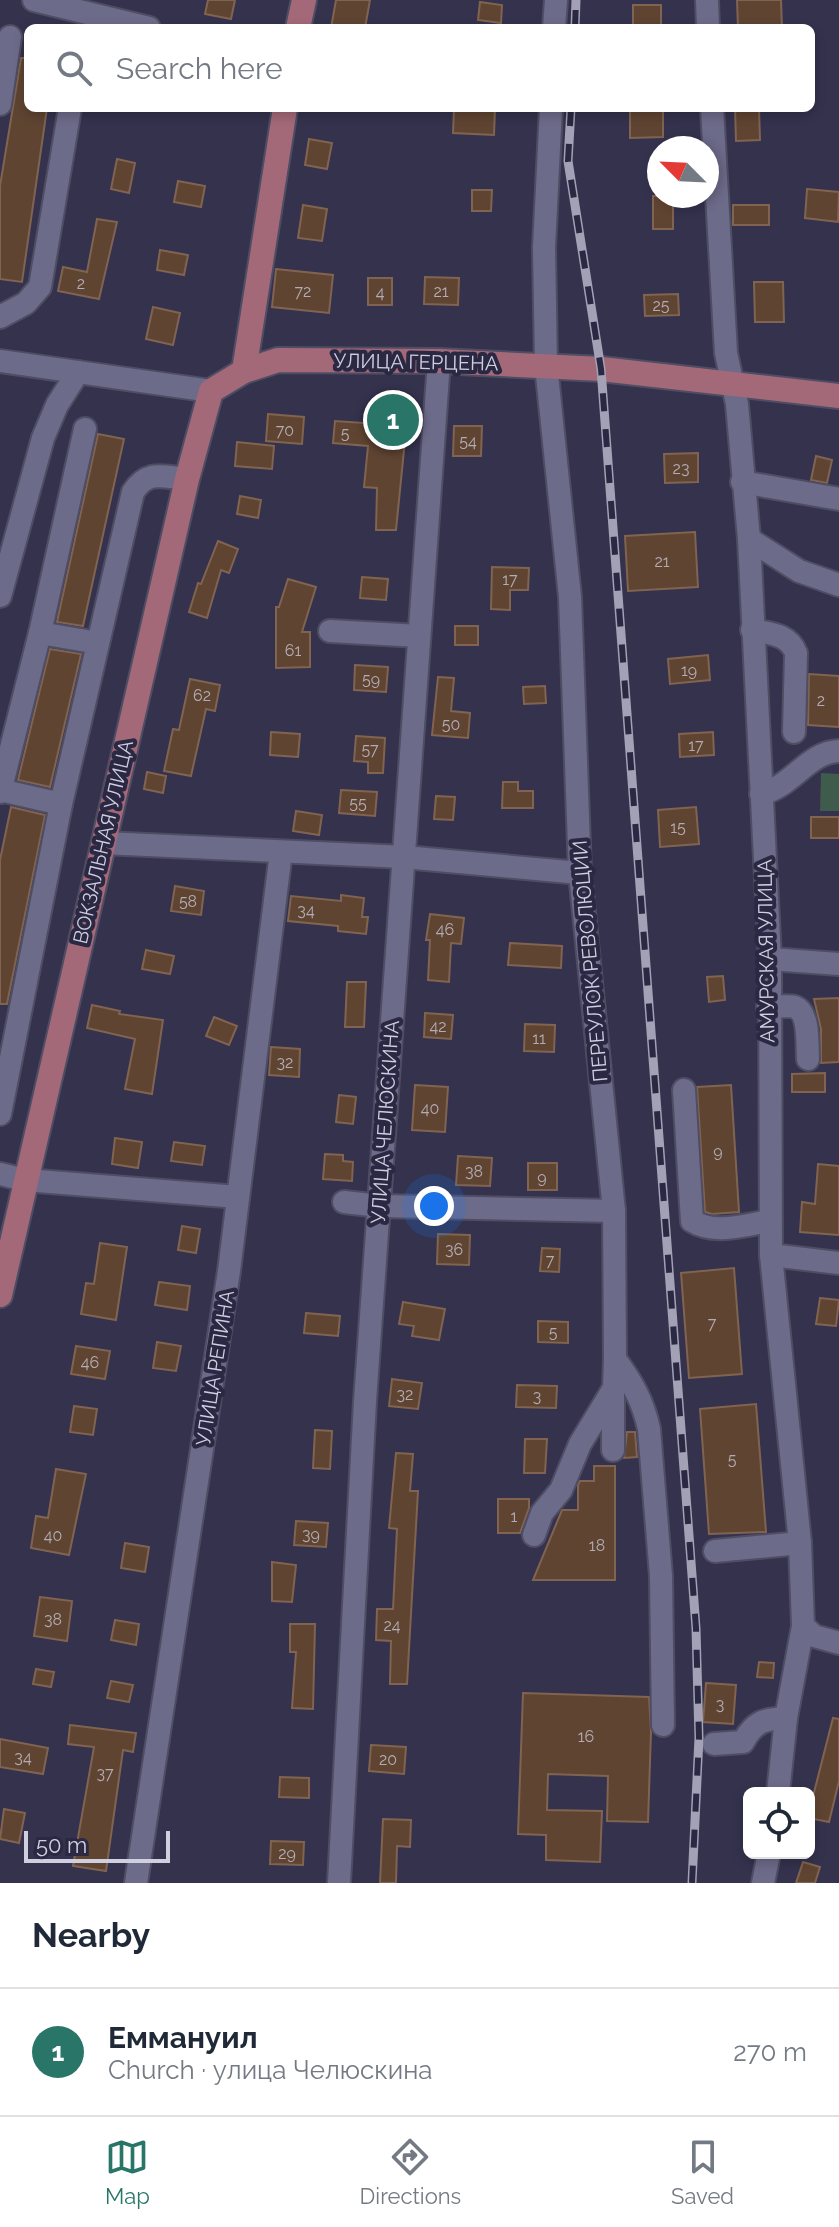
<!DOCTYPE html>
<html lang="en">
<head>
<meta charset="utf-8">
<style>
	:root { --surface:#fff; --page:#f6f6f7; --text:#1f2937; --muted:#747a83; --line:#e0e1e3; --accent:#297669 }
	body { margin:0; font-family:Raleway,sans-serif; background:var(--page); color:var(--text) }
	.controls { position:absolute; right:24px; bottom:24px; display:grid; overflow:hidden; border-radius:12px; box-shadow:0 4px 12px #0003 }
	.controls button { width:72px; height:72px; display:grid; place-items:center; padding:0; border:0; border-bottom:2px solid var(--line); background:var(--surface); color:var(--text); font:40px sans-serif }
	.compass { position:absolute; left:647px; top:136px; width:72px; height:72px; border-radius:50%; background:var(--surface); box-shadow:0 4px 12px #0003; rotate:294deg }
	.scale { position:absolute; left:24px; bottom:20px; width:146px; box-sizing:border-box; padding-left:8px; border:4px solid #d0cfe0; border-top:0; font-size:22px; line-height:28px; white-space:nowrap; color:#d0cfe0; -webkit-text-stroke:6px #2a2842; paint-order:stroke }
	.you { position:absolute; left:434px; top:1206px; width:28px; height:28px; margin:-20px; border:6px solid #fff; border-radius:50%; background:#1a73e8; box-shadow:0 0 0 12px #1a73e833 }
	.badge { display:grid; place-items:center; width:52px; height:52px; border-radius:50%; background:var(--accent); color:#fff; font-size:26px; font-weight:700 }
	.pin { position:absolute; translate:-50% -50%; border:4px solid #fff; box-shadow:0 2px 8px #0006 }
	.list { margin:0; padding:0; list-style:none }
	h2 { display:flex; justify-content:space-between; align-items:center; height:104px; margin:0; padding:0 32px; font-size:34px }
	h2 small { font-size:26px; font-weight:400; color:var(--muted) }
	.list li { display:grid; grid-template-columns:52px 1fr auto; gap:24px; align-items:center; box-sizing:border-box; height:128px; padding:0 32px; border-top:2px solid var(--line) }
	.list b { display:block; font-size:30px; white-space:nowrap }
	.list p { margin:0; font-size:26px; white-space:nowrap; color:var(--muted) }
	.list em { font-size:26px; font-style:normal; color:var(--muted) }
	.icon { flex:none; width:44px; height:44px; fill:none; stroke:currentColor; stroke-width:2; stroke-linecap:round; stroke-linejoin:round }
	.map { position:relative; flex:none; width:839px; height:1883px; overflow:hidden }
	.search { position:absolute; background:var(--surface); box-shadow:0 4px 12px #0003; left:24px; right:24px; top:24px; height:88px; display:flex; align-items:center; gap:20px; box-sizing:border-box; padding:0 28px; border-radius:12px; color:var(--muted); font-size:30px }
	.sheet { height:232px; background:var(--surface) }
	nav { display:flex; justify-content:space-around; align-items:center; box-sizing:border-box; height:112px; border-top:2px solid var(--line); background:var(--surface); font-size:22px; color:var(--muted) }
	nav a { display:grid; justify-items:center; gap:4px }
	nav .on { color:var(--accent) }
	.map>svg:first-child { display:block }
</style>
</head>
<body>
<div class="map">
<svg width="839" height="1883" viewBox="0 0 839 1883">
	<rect width="100%" height="100%" fill="#34324d"/>
	<path fill="#3f5b4c" d="M821,773L839,774V811H820Z"/>
	<g fill="#5f4432" stroke="#806350" stroke-width="2">
		<path d="M208,0H235L231,19L205,14Z"/>
		<path d="M336,0H370L365,28H331Z"/>
		<path d="M737,0H781L782,28H738Z"/>
		<path d="M480,2L502,5L501,23L478,20Z"/>
		<rect x="633" y="5" width="28" height="23"/>
		<path d="M21,58H28V108H47L22,282L0,279V186Z"/>
		<path d="M454,108H495L494,135L453,133Z"/>
		<path d="M630,108H663V137L630,138Z"/>
		<path d="M735,108H759L760,140L736,141Z"/>
		<path d="M309,139L332,143L327,169L305,165Z"/>
		<path d="M117,159L135,163L129,193L111,189Z"/>
		<path d="M178,181L205,186L201,207L174,202Z"/>
		<path d="M807,189L839,192L838,222L805,218Z"/>
		<path d="M472,190H492L491,211H472Z"/>
		<rect x="653" y="196" width="20" height="33"/>
		<path d="M303,205L327,209L322,241L298,238Z"/>
		<rect x="733" y="205" width="36" height="20"/>
		<path d="M97,219L117,222L99,299L58,291L63,267L87,272Z"/>
		<path d="M160,250L188,255L184,275L157,270Z"/>
		<path d="M276,269L333,275L329,313L272,307Z"/>
		<path d="M425,277L459,278L458,305L424,304Z"/>
		<rect x="368" y="278" width="24" height="27"/>
		<path d="M754,282H783L784,322H755Z"/>
		<path d="M678,294L679,315L645,316L644,295Z"/>
		<path d="M153,307L180,313L173,345L146,339Z"/>
		<path d="M381,397L409,400L396,530H376L377,488L364,487L368,446L333,443L335,421L378,424Z"/>
		<path d="M268,414L304,417L302,444L266,441Z"/>
		<path d="M454,426H482L481,456H453Z"/>
		<path d="M98,434L124,439L83,626L57,622Z"/>
		<path d="M237,442L274,446L272,469L235,466Z"/>
		<path d="M698,453V482L665,483L664,454Z"/>
		<path d="M816,456L832,460L827,483L811,480Z"/>
		<path d="M240,496L261,500L258,518L237,514Z"/>
		<path d="M695,532L698,587L628,591L625,536Z"/>
		<path d="M218,541L238,549L229,573L221,570L207,618L189,612L198,583L201,584Z"/>
		<path d="M492,567L529,568L528,590H510V610L491,609Z"/>
		<path d="M362,577L388,579L386,600L360,598Z"/>
		<path d="M288,579L316,587L302,632H310V667L276,668V607H279Z"/>
		<rect x="455" y="626" width="23" height="19"/>
		<path d="M50,649L81,654L50,787L18,780Z"/>
		<path d="M708,655L710,680L670,684L668,659Z"/>
		<path d="M355,665L388,667L386,692L354,690Z"/>
		<path d="M809,674L839,676V727L808,725Z"/>
		<path d="M438,677L454,678L451,711L470,713L468,738L432,735Z"/>
		<path d="M190,679L220,685L215,711L206,709L191,776L164,771L173,729L179,730Z"/>
		<path d="M545,686L546,703L524,704L523,687Z"/>
		<path d="M271,732L300,734L298,757L270,755Z"/>
		<path d="M713,732L714,755L680,757L679,734Z"/>
		<path d="M356,736L385,738L383,773H368V762L354,761Z"/>
		<path d="M147,772L166,776L163,793L144,789Z"/>
		<path d="M503,782H518V791H533V808H502Z"/>
		<path d="M341,790L377,792L375,816L339,813Z"/>
		<path d="M436,796L455,797L453,820L434,819Z"/>
		<path d="M11,807L45,815L7,1004H0V860Z"/>
		<path d="M696,807L699,844L660,847L658,810Z"/>
		<path d="M296,811L322,815L319,835L293,831Z"/>
		<rect x="811" y="817" width="28" height="21"/>
		<path d="M175,886L204,891L201,915L171,911Z"/>
		<path d="M341,895L364,898L362,917H368L366,934L338,931V926L288,921L291,896L341,901Z"/>
		<path d="M430,914L464,918L461,944L451,943L449,982L428,980L430,940H426Z"/>
		<path d="M510,943L562,946L561,968L508,965Z"/>
		<path d="M146,950L174,956L170,974L142,969Z"/>
		<path d="M723,976L725,1000L709,1002L707,977Z"/>
		<path d="M347,982H366L364,1027H345Z"/>
		<path d="M839,998V1062L821,1063V1029L814,999Z"/>
		<path d="M92,1005L120,1011L119,1014L163,1020L152,1094L125,1089L135,1039L87,1028Z"/>
		<path d="M425,1013L453,1015L451,1039L424,1037Z"/>
		<path d="M214,1017L237,1026L229,1045L206,1036Z"/>
		<path d="M525,1024L555,1025L554,1052L524,1051Z"/>
		<path d="M271,1047L300,1049L299,1077L269,1075Z"/>
		<path d="M825,1073V1092H792V1074Z"/>
		<path d="M415,1085L448,1087L445,1132L412,1130Z"/>
		<path d="M731,1085L739,1212L712,1214L705,1212L697,1087Z"/>
		<path d="M339,1095L356,1097L353,1124L336,1122Z"/>
		<path d="M115,1138L142,1142L138,1168L112,1164Z"/>
		<path d="M174,1142L205,1146L202,1165L171,1161Z"/>
		<path d="M325,1154L343,1155V1161L353,1162L352,1181L323,1179Z"/>
		<path d="M458,1156L492,1158L490,1186L456,1185Z"/>
		<rect x="528" y="1163" width="29" height="27"/>
		<path d="M818,1164L839,1166V1235L800,1232L802,1202L815,1204Z"/>
		<path d="M182,1226L200,1229L196,1253L178,1250Z"/>
		<path d="M438,1234L470,1235L469,1265L437,1264Z"/>
		<path d="M100,1243L127,1247L116,1320L81,1314L86,1283L94,1284Z"/>
		<path d="M542,1248L560,1249L559,1272L540,1271Z"/>
		<path d="M734,1268L742,1374L689,1378L681,1273Z"/>
		<path d="M159,1282L190,1286L187,1310L155,1305Z"/>
		<path d="M820,1298L839,1300L836,1326L816,1324Z"/>
		<path d="M403,1302L445,1309L439,1340L412,1336L414,1326L399,1324Z"/>
		<path d="M306,1313L340,1316L338,1336L304,1333Z"/>
		<path d="M538,1321L568,1322V1343L538,1342Z"/>
		<path d="M157,1342L181,1346L176,1371L153,1368Z"/>
		<path d="M76,1346L110,1351L105,1379L71,1374Z"/>
		<path d="M392,1379L422,1383L418,1409L389,1406Z"/>
		<path d="M517,1385L557,1386L556,1408L516,1407Z"/>
		<path d="M756,1404L766,1532L709,1534L700,1409Z"/>
		<path d="M74,1406L97,1409L93,1435L70,1432Z"/>
		<path d="M315,1430L332,1431L330,1469L313,1468Z"/>
		<path d="M627,1432H635L637,1457L624,1458Z"/>
		<path d="M525,1439H547L545,1473H524Z"/>
		<path d="M396,1453L413,1454L410,1491H418L407,1684H390L391,1641L376,1640L377,1609H393L397,1529L389,1528Z"/>
		<path d="M594,1466H615V1580H533L562,1510H578V1485L580,1481H594Z"/>
		<path d="M56,1469L86,1474L69,1555L31,1548L36,1516L48,1518Z"/>
		<path d="M498,1499H529V1508L520,1533H498Z"/>
		<path d="M296,1521L328,1523L326,1547L294,1545Z"/>
		<path d="M125,1543L149,1547L145,1572L121,1568Z"/>
		<path d="M272,1562L296,1565L292,1602L272,1601Z"/>
		<path d="M40,1597L72,1601L67,1641L34,1636Z"/>
		<path d="M115,1620L139,1624L136,1645L111,1640Z"/>
		<path d="M290,1624H315L313,1709L292,1708L296,1652H290Z"/>
		<path d="M759,1662L774,1663L773,1678L757,1677Z"/>
		<path d="M36,1669L54,1672L51,1687L33,1684Z"/>
		<path d="M111,1681L133,1685L129,1702L107,1698Z"/>
		<path d="M706,1683L736,1685L733,1724L703,1722Z"/>
		<path d="M523,1693L649,1697L651,1732L648,1822L607,1821L608,1776L548,1774L547,1810L602,1811L600,1862L546,1860V1835L518,1834Z"/>
		<path d="M833,1718L839,1719V1781L829,1822L809,1818V1812Z"/>
		<path d="M70,1725L136,1733L133,1752L123,1750L106,1871L73,1866L94,1747L68,1744Z"/>
		<path d="M0,1739L48,1748L43,1774L0,1767Z"/>
		<path d="M371,1745L406,1747L404,1774L369,1771Z"/>
		<path d="M280,1777L309,1778V1798L279,1797Z"/>
		<path d="M4,1809L25,1813L19,1843L0,1839Z"/>
		<path d="M383,1819L411,1820L410,1847L397,1846L396,1883H380Z"/>
		<path d="M271,1841L304,1842L303,1865L270,1864Z"/>
		<path d="M803,1862L820,1867L815,1883H796Z"/>
	</g>
	<g fill="none" stroke-linecap="round" stroke-linejoin="round">
		<g stroke="#4e4d63" stroke-width="26">
			<g id="minor">
				<path d="M34,0L149,28"/>
				<path d="M707,0L708,28"/>
				<path d="M554,28L556,0"/>
				<path d="M0,104L10,37"/>
				<path d="M712,108L726,353L737,404L749,539L770,959L771,1255L800,1543L803,1626L786,1718L778,1793"/>
				<path d="M0,317L26,303L40,287L70,108"/>
				<path d="M0,361L211,391"/>
				<path d="M742,482L839,499"/>
				<path d="M749,539L799,571L839,585"/>
				<path d="M0,596L43,438L57,405L78,372"/>
				<path d="M752,630C771,634 789,634 796,653L794,732"/>
				<path d="M330,631L419,636"/>
				<path d="M40,633L98,643"/>
				<path d="M0,790L61,804"/>
				<path d="M0,792L40,633L85,429"/>
				<path d="M761,794C793,786 808,752 839,751"/>
				<path d="M104,843L404,857L580,873"/>
				<path d="M770,959L839,964"/>
				<path d="M768,1007C776,1007 789,1005 795,1007C810,1013 807,1046 808,1059"/>
				<path d="M684,1090L692,1221C714,1235 745,1225 769,1221"/>
				<path d="M0,1114L61,804L133,492C148,469 163,477 187,479"/>
				<path d="M0,1174L25,1180L238,1197"/>
				<path d="M344,1202L380,1206L614,1211"/>
				<path d="M771,1255L839,1263"/>
				<path d="M615,1359C632,1382 643,1401 649,1429L661,1576L663,1725"/>
				<path d="M613,1450V1394"/>
				<path d="M534,1535L542,1513L561,1490L580,1444L614,1388L615,1359L614,1211L580,873L570,597L546,365L544,247L551,108"/>
				<path d="M715,1551L800,1543"/>
				<path d="M803,1626L814,1636L839,1643"/>
				<path d="M714,1744L743,1742C755,1721 764,1719 786,1718"/>
				<path d="M136,1883L229,1271L281,852"/>
				<path d="M339,1883L365,1401L439,361"/>
				<path d="M763,1883L769,1853"/>
			</g>
		</g>
		<g stroke="#4e4d63" stroke-width="28">
			<g id="major">
				<path d="M298,28L304,0"/>
				<path d="M244,371L285,108"/>
				<path d="M0,1295L187,479L211,391L244,371L278,360L439,361L601,369L839,396"/>
			</g>
		</g>
		<use href="#minor" stroke="#6d6b8a" stroke-width="22"/>
		<use href="#major" stroke="#a46979" stroke-width="24"/>
		<g stroke="#a2a1b5" stroke-width="9">
			<g id="rail">
				<path d="M575,28L576,0"/>
				<path d="M571,108L568,161L601,369L696,1628L699,1738L692,1883"/>
			</g>
		</g>
		<use href="#rail" stroke="#2a2842" stroke-width="6" stroke-dasharray="18" stroke-linecap="butt"/>
	</g>
	<g text-anchor="middle" dominant-baseline="central" stroke-width="8" stroke-linejoin="round" paint-order="stroke">
		<g font-size="16" fill="#b4acb4">
			<text x="81" y="283">2</text>
			<text x="303" y="291">72</text>
			<text x="441" y="291">21</text>
			<text x="380" y="292">4</text>
			<text x="661" y="305">25</text>
			<text x="285" y="430">70</text>
			<text x="345" y="433">5</text>
			<text x="468" y="441">54</text>
			<text x="681" y="468">23</text>
			<text x="662" y="561">21</text>
			<text x="510" y="579">17</text>
			<text x="293" y="650">61</text>
			<text x="689" y="670">19</text>
			<text x="371" y="679">59</text>
			<text x="202" y="695">62</text>
			<text x="821" y="700">2</text>
			<text x="451" y="724">50</text>
			<text x="696" y="745">17</text>
			<text x="370" y="749">57</text>
			<text x="358" y="803">55</text>
			<text x="678" y="827">15</text>
			<text x="188" y="901">58</text>
			<text x="306" y="910">34</text>
			<text x="445" y="929">46</text>
			<text x="438" y="1026">42</text>
			<text x="539" y="1038">11</text>
			<text x="285" y="1062">32</text>
			<text x="430" y="1108">40</text>
			<text x="718" y="1151">9</text>
			<text x="474" y="1171">38</text>
			<text x="542" y="1177">9</text>
			<text x="454" y="1249">36</text>
			<text x="550" y="1260">7</text>
			<text x="712" y="1323">7</text>
			<text x="553" y="1332">5</text>
			<text x="90" y="1362">46</text>
			<text x="405" y="1394">32</text>
			<text x="537" y="1396">3</text>
			<text x="732" y="1459">5</text>
			<text x="514" y="1516">1</text>
			<text x="311" y="1534">39</text>
			<text x="53" y="1535">40</text>
			<text x="597" y="1545">18</text>
			<text x="53" y="1619">38</text>
			<text x="392" y="1625">24</text>
			<text x="720" y="1704">3</text>
			<text x="586" y="1736">16</text>
			<text x="23" y="1757">34</text>
			<text x="388" y="1759">20</text>
			<text x="105" y="1773">37</text>
			<text x="287" y="1853">29</text>
		</g>
		<g font-size="20" fill="#d0cfe0" stroke="#2a2842">
			<text transform="translate(416 362) rotate(1)">УЛИЦА ГЕРЦЕНА</text>
			<text transform="translate(103 842) rotate(-77)">ВОКЗАЛЬНАЯ УЛИЦА</text>
			<text transform="translate(766 951) rotate(-91)">АМУРСКАЯ УЛИЦА</text>
			<text transform="translate(590 961) rotate(-95)">ПЕРЕУЛОК РЕВОЛЮЦИИ</text>
			<text transform="translate(385 1122) rotate(-86)">УЛИЦА ЧЕЛЮСКИНА</text>
			<text transform="translate(215 1368) rotate(-81)">УЛИЦА РЕПИНА</text>
		</g>
	</g>
</svg>
<div class="controls">
<button><svg class="icon" aria-label="locate" viewBox="0 0 24 24"><circle cx="12" cy="12" r="6"/><path d="M12 2v4M12 18v4M2 12h4M18 12h4"/></svg></button>
</div>
<svg class="compass" viewBox="-18 -18 36 36"><path d="M0-13l5 13h-10z" fill="#e53935"/><path d="M0 13l5-13h-10z" fill="#747a83"/></svg>
<div class="scale">50 m</div>
<div class="you"></div>
<div class="pin badge" style="left:393px;top:420px">1</div>
<div class="search"><svg class="icon" aria-label="search" viewBox="0 0 24 24"><circle cx="10" cy="10" r="6"/><path d="M15 15l6 6"/></svg>Search here</div>
</div>
<section class="sheet">
<h2>Nearby<small></small></h2>
<ul class="list">
<li><span class="badge">1</span><div><b>Еммануил</b><p>Church · улица Челюскина</p></div><em>270 m</em></li>
</ul>
</section>
<nav>
<a class="on"><svg class="icon" aria-label="map" viewBox="0 0 24 24"><path d="M3 6l6-2 6 2 6-2v14l-6 2-6-2-6 2zM9 4v14M15 6v14"/></svg>Map</a>
<a><svg class="icon" aria-label="directions" viewBox="0 0 24 24"><path d="M12 3l9 9-9 9-9-9zM9 14v-3h6M13 9l2 2-2 2"/></svg>Directions</a>
<a><svg class="icon" aria-label="saved" viewBox="0 0 24 24"><path d="M7 4h10v16l-5-4-5 4z"/></svg>Saved</a>
</nav>
</body>
</html>
